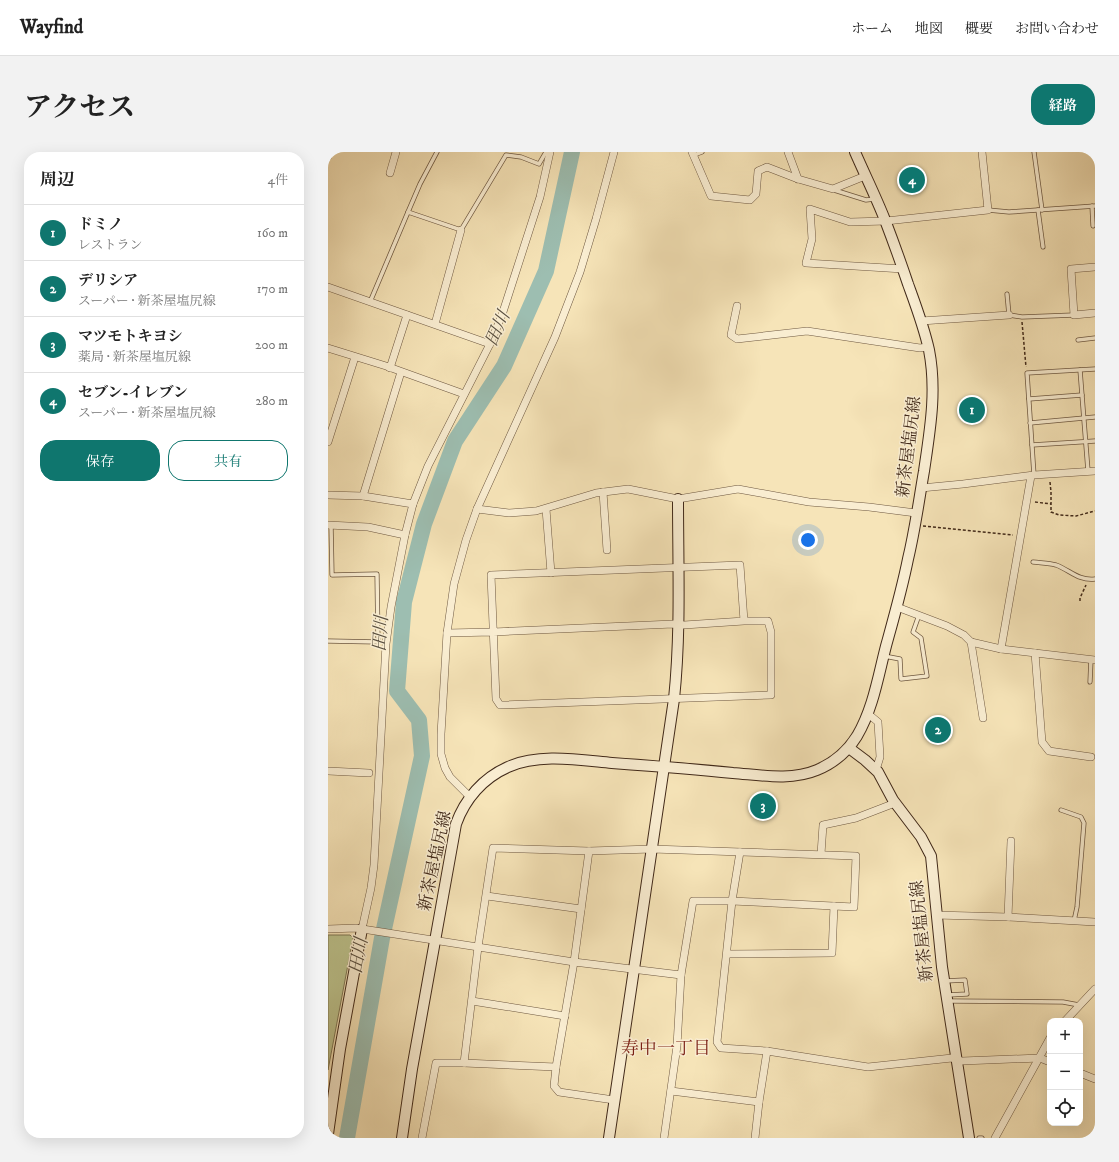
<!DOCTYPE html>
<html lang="ja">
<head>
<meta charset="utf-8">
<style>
	:root { --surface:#fff; --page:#f2f2f2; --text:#222; --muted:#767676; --line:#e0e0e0; --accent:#0f766e }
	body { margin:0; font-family:"IM FELL DW Pica","Noto Serif JP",serif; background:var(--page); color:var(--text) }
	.controls { position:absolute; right:12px; bottom:12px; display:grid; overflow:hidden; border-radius:8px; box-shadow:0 4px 16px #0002 }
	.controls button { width:36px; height:36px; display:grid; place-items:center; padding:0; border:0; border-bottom:1px solid var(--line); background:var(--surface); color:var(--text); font:20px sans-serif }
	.you { position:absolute; left:480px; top:388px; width:14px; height:14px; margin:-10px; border:3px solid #fff; border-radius:50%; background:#1a73e8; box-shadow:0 0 0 6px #1a73e833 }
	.badge { display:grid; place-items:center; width:26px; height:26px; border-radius:50%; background:var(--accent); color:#fff; font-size:13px; font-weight:700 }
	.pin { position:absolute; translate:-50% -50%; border:2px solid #fff; box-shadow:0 1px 4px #0006 }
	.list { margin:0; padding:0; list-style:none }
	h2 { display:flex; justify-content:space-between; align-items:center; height:52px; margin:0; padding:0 16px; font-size:17px }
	h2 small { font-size:13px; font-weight:400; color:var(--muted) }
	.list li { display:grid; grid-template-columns:26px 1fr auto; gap:12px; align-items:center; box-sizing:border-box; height:56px; padding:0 16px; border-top:1px solid var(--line) }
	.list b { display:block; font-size:15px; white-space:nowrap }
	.list p { margin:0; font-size:13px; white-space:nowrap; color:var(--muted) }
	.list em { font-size:13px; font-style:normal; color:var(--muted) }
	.actions { display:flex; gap:8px; padding:12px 16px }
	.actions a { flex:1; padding:9px 0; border:1px solid var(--accent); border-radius:16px; text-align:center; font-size:14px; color:var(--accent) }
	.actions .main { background:var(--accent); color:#fff }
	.icon { flex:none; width:22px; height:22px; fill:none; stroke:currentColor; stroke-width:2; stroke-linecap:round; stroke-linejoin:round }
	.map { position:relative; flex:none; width:767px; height:986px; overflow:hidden; border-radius:16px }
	header { display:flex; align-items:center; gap:24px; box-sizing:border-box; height:56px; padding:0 20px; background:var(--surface); border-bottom:1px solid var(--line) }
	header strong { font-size:19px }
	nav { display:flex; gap:22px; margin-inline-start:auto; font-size:14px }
	.intro { display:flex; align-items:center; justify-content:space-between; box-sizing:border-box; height:96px; padding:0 24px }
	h1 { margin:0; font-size:28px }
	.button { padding:10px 18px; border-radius:16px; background:var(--accent); color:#fff; font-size:14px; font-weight:700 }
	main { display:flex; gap:24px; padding:0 24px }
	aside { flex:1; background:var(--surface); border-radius:16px; box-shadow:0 4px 16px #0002 }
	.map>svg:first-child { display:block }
</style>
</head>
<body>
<header>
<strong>Wayfind</strong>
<nav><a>ホーム</a><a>地図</a><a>概要</a><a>お問い合わせ</a></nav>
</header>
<div class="intro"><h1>アクセス</h1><a class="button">経路</a></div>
<main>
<aside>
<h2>周辺<small>4件</small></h2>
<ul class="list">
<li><span class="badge">1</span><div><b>ドミノ</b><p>レストラン</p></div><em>160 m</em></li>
<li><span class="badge">2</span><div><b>デリシア</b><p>スーパー · 新茶屋塩尻線</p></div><em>170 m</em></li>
<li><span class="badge">3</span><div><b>マツモトキヨシ</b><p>薬局 · 新茶屋塩尻線</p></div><em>200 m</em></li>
<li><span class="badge">4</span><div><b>セブン-イレブン</b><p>スーパー · 新茶屋塩尻線</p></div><em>280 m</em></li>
</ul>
<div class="actions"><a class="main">保存</a><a>共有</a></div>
</aside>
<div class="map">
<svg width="767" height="986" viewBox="0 0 767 986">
	<rect width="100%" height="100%" fill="#f6e4b8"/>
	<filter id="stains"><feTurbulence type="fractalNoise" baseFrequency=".005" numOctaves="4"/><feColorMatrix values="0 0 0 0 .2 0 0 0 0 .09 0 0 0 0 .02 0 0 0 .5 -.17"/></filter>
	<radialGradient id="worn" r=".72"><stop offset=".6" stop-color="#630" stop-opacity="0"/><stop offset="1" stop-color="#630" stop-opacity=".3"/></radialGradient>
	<path fill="#bdc48e" stroke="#7f7654" d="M0,783H22L25,786L0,918Z"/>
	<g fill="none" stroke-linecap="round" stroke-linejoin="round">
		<path stroke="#9dbeb1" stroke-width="16" d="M19,986L54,786L94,604L91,568L69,539L76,450L96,372L127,289L176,214L218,119L244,0"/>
		<g stroke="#6e5841" stroke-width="5">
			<g id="lane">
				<path d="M706,0L714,58"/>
				<path d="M366,3L374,0"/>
				<path d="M506,38L538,48L546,47"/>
				<path d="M764,54L765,74"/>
				<path d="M660,58L681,60L767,54"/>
				<path d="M710,58L715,95"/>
				<path d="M80,60L92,32L109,0"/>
				<path d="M679,142L681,163L694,165L746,163"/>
				<path d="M42,150L80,60L133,78L178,3L193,5L211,12L218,0"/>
				<path d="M750,188L767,186"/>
				<path d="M752,218L760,319"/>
				<path d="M701,247L754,243"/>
				<path d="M702,271L767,265"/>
				<path d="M704,293L767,289"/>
				<path d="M706,323L699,221L767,217"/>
				<path d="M705,410C713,411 721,411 728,413C742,418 750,429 767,427"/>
				<path d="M0,489L50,490L49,422L4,423L3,373"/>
				<path d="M556,504L572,507L573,527L599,524L593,486L585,480L591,463"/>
				<path d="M762,530L763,507"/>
				<path d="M733,658L753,665L756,671L749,755L746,769"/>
				<path d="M617,829L637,828L639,842L620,843"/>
				<path d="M620,849L735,850L751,853"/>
				<path d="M651,986H654"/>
			</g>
		</g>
		<g stroke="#6e5841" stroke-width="8">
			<g id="street">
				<path d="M364,0L383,44L422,48L428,42L430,19L439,15L470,27L505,37L537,24"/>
				<path d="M460,0L470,27"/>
				<path d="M0,4V0"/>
				<path d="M62,21L68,0"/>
				<path d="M767,115L743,117L746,163L767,161"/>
				<path d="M575,117L478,111L484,87L482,57L522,70L558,69L660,58L654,0"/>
				<path d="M0,135L162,192"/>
				<path d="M409,154L403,183L409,187L479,179L592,196L600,195"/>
				<path d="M593,169L681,163"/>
				<path d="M107,172L133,78"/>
				<path d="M0,196L58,214L136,242"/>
				<path d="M62,216L79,163"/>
				<path d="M0,290L27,205"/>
				<path d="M593,336L635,332L706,323L767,319"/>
				<path d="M275,340L279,398"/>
				<path d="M0,343L35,344L85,352"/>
				<path d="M35,344L73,220"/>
				<path d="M149,357L181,361L208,359L268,341L300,337L350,347L410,337L481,350L541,355L588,361"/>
				<path d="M218,357L223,421"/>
				<path d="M0,373L40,375L77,383"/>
				<path d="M569,455L619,474L636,483L643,490L673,497L767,508"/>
				<path d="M119,481L165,480L345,472L356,473L416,469H440L443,480V543L172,553L168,547L163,423L412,413L416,469"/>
				<path d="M643,490L655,566"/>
				<path d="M673,497L703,324"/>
				<path d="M707,501L714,590L721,599L763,605"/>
				<path d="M539,561L550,570L552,605L548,618"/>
				<path d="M0,619L41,621"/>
				<path d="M142,645L122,625L117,616L113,602V582L119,481L126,432L138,388L149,357L227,185L252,120L268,67L286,0"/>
				<path d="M261,699L246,810L228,915L226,934L231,940L286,948"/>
				<path d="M412,700L404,749L389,890L393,896L439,899L540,915L624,906L634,909L712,906L722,910"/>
				<path d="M493,702L495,673L528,666L567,651"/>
				<path d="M159,744L253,757"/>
				<path d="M608,763L680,765L767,770"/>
				<path d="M680,765L683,689"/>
				<path d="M0,777L28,776L246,810L353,823"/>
				<path d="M34,777L43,736L46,713L58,492L63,455L77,383L85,352L100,314L162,192L174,163L212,45L222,0"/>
				<path d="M399,802L504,801L506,754"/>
				<path d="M144,849L237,864"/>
				<path d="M737,869L767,837"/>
				<path d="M136,911L150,795L165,696L261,699L324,697L528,704L526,755L404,749H365L353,823L349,894L336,986"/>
				<path d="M752,921L767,927"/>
				<path d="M343,939L431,950"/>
				<path d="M94,986L108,911H136L228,915"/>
				<path d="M427,986L431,950L439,899"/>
				<path d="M667,986L722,886"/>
			</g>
		</g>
		<g stroke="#412919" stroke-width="12">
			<g id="secondary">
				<path d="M521,596L537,608L550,620L565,648L593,685L603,704L614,815L641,986"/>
				<path d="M0,982L12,897L34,777"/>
				<path d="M74,986L84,917L128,672C137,647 155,626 180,615C211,601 251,608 284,611C325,614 365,617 405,621C432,623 463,629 489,618C506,611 519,600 529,584C545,557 550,525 558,494C566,465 574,437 580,407C587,378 591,348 596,319C602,278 609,239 601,198C596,175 588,154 580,132C573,111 565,89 557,68C548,45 537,23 527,0"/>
				<path d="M281,986L346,547C353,480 350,413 350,347"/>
			</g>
		</g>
		<g stroke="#412919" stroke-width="1.5" stroke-dasharray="3 2" stroke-linecap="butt">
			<path d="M694,170L698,215"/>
			<path d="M722,330L723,340V360L731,363L748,364L767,359"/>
			<path d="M707,350L723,352"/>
			<path d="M595,374L685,383"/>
			<path d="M752,449V446L758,433"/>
		</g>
		<use href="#lane" stroke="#f9edd1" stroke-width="3.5"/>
		<use href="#street" stroke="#f9edd1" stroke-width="7"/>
		<use href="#secondary" stroke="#f9edd1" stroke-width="10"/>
	</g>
	<g text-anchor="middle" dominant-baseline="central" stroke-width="3" stroke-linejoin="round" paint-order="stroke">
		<g font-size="17" fill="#412919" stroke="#f9edd1">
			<text transform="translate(581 295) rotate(-83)">新茶屋塩尻線</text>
			<text transform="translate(107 709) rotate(-78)">新茶屋塩尻線</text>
			<text transform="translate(594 779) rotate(-96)">新茶屋塩尻線</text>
		</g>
		<g font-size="18" font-style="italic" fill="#584e3f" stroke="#f9edd1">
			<text transform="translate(170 177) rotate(-66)">田川</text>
			<text transform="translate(53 482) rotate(-86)">田川</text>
			<text transform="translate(31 804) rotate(-80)">田川</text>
		</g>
		<g font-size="18" fill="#7a1f14" stroke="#f9edd1">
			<text x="338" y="897">寿中一丁目</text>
		</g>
	</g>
	<rect width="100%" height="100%" filter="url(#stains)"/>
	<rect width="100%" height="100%" fill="url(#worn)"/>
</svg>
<div class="controls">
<button>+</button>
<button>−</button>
<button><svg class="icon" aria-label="locate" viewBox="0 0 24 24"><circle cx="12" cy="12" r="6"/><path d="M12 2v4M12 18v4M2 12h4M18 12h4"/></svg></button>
</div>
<div class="you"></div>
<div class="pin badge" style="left:644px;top:258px">1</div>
<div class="pin badge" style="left:610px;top:578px">2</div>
<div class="pin badge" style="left:435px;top:654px">3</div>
<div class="pin badge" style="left:584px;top:28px">4</div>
</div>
</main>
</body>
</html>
